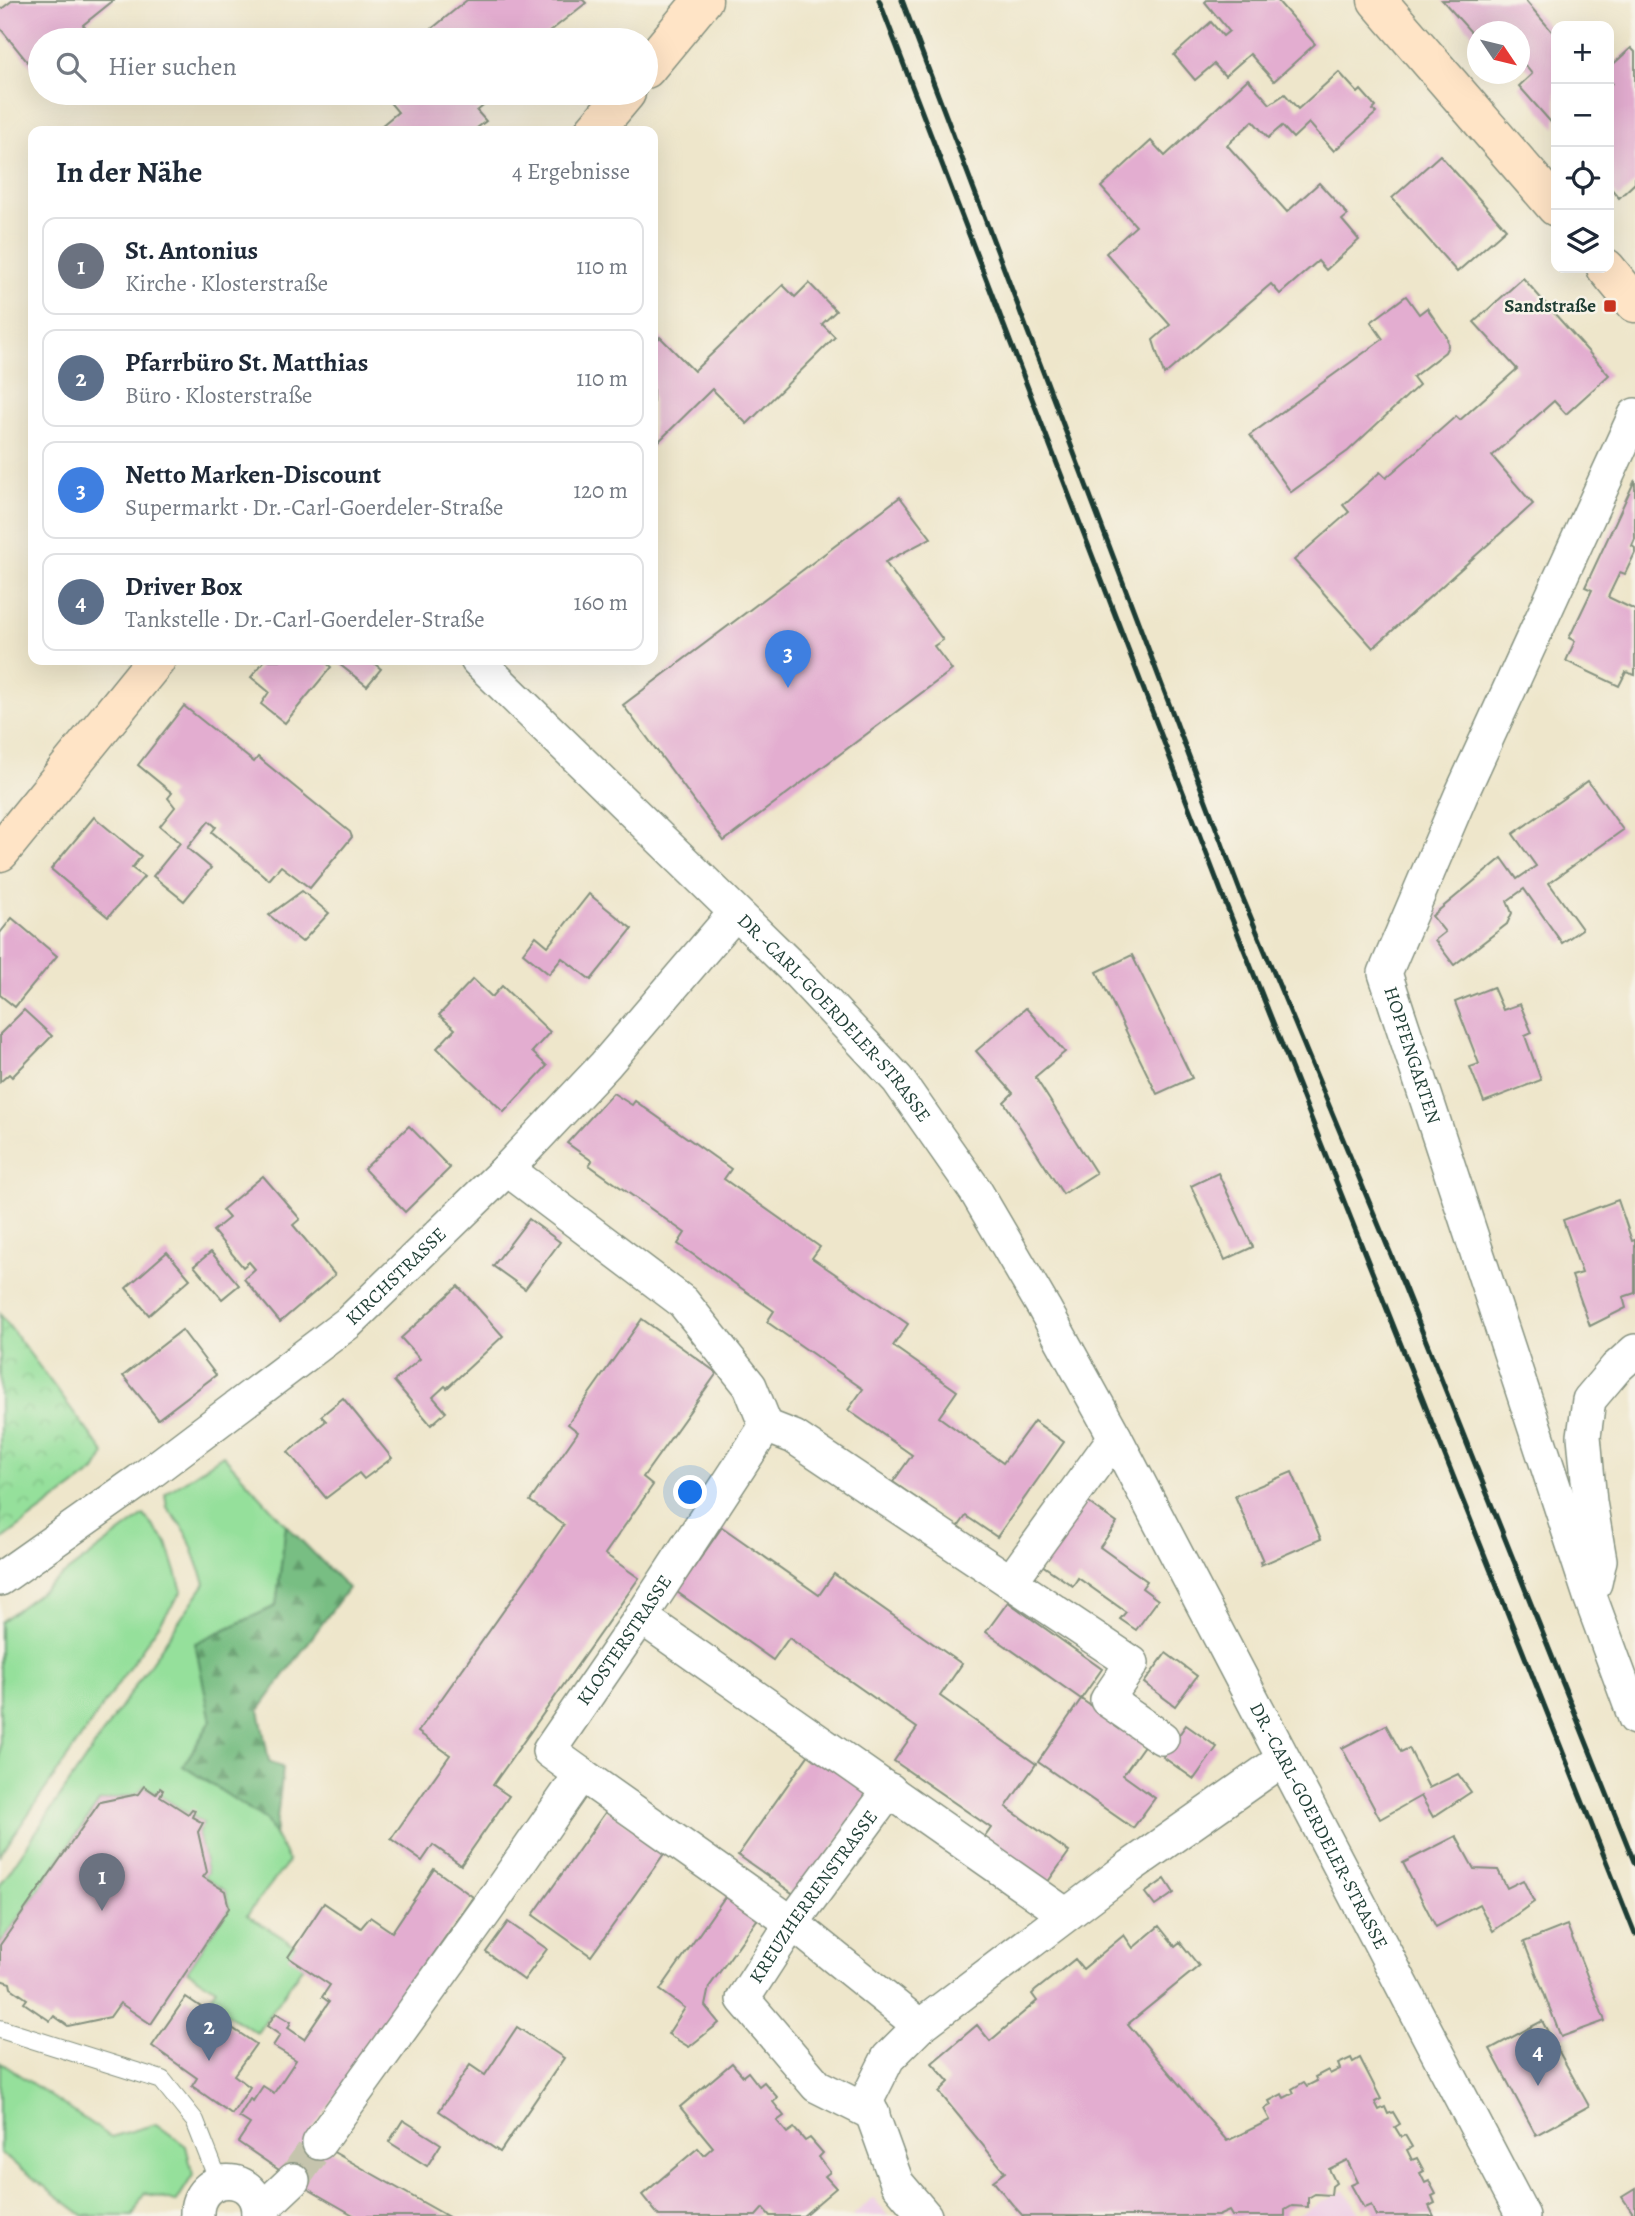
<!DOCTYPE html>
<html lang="de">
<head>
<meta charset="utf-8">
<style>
	:root { --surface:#fff; --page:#f6f6f7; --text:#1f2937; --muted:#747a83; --line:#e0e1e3; --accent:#2563eb }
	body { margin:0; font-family:Alegreya,serif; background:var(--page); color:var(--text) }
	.controls { position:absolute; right:21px; top:21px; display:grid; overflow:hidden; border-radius:14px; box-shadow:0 7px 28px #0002 }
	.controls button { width:63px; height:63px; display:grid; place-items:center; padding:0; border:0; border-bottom:2px solid var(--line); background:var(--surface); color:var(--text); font:35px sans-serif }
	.compass { position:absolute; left:1467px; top:21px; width:63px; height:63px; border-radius:50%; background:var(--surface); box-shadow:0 7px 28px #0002; rotate:125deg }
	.you { position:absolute; left:691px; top:1493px; width:24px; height:24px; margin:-18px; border:5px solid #fff; border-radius:50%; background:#1a73e8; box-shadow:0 0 0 10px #1a73e833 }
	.badge { display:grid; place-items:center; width:46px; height:46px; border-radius:50%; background:var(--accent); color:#fff; font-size:23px; font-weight:700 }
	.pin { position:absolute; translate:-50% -58px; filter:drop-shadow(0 2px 4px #0008) }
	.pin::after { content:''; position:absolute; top:37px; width:24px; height:21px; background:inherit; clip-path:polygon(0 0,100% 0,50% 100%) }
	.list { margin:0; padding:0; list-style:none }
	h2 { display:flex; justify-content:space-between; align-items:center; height:91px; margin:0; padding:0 28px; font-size:30px }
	h2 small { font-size:23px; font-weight:400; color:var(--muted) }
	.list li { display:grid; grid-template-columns:46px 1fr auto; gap:21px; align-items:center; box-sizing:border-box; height:98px; margin:0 14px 14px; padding:0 14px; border:2px solid var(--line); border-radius:14px }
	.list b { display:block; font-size:26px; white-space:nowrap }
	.list p { margin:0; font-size:23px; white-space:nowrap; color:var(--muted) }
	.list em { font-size:23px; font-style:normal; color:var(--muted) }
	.icon { flex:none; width:38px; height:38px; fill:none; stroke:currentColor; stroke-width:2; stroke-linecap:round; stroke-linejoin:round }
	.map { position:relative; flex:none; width:1635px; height:2216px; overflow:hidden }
	.search { position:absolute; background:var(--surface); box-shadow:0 7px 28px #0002; left:28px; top:28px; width:630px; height:77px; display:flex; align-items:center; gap:18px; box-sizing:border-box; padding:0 24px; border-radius:38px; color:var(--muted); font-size:26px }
	.panel { position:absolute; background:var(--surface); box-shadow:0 7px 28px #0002; left:28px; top:126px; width:630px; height:539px; border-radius:14px }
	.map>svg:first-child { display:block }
</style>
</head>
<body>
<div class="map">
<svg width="1635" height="2216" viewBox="0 0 1635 2216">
	<defs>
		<pattern id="forest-firs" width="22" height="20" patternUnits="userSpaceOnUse" patternTransform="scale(1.75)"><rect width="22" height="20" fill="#78be83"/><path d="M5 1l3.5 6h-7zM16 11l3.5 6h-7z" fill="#629c6c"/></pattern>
		<pattern id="park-crowns" width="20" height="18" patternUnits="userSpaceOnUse" patternTransform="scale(1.75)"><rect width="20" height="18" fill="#95e09b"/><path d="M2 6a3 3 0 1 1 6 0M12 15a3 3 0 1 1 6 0" fill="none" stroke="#80c186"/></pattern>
	</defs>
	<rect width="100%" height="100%" fill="#f7f3e8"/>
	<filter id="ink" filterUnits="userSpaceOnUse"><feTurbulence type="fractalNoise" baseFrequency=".0143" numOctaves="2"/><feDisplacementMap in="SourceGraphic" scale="14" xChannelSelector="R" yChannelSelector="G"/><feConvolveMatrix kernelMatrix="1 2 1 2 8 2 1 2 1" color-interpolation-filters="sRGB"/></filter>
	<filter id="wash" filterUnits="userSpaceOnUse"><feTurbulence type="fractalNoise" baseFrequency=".00686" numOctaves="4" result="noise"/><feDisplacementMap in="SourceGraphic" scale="28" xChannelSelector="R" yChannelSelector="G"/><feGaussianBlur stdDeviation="1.57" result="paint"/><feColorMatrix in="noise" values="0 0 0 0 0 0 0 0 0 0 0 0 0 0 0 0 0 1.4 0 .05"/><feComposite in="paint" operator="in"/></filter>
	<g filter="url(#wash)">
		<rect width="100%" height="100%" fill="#eee6cb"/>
		<g fill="#efd0e6">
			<path d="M1345,2190L1362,2216H1296Z"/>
			<path d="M873,2198L888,2216H852Z"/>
		</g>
		<g fill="#95e09b" stroke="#5a8e68" stroke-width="2">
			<path d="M223,1455L286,1525L276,1606L196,1643L211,1721L183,1766L266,1820L289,1861L247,1915L296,1946L303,1966L257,2033L206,2002L216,1989L187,1971L229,1908L225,1891L203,1877L207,1872L198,1832L203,1823L144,1786L138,1794L99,1802L0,1945V1885L205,1583L186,1532L167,1507L165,1494Z"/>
			<path d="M144,1515L167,1543L182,1591L0,1855V1622Z"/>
			<path d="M0,2062L111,2137L156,2124L186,2146L193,2175L176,2202L144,2193L133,2216H84L0,2153Z"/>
		</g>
		<path fill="url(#forest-firs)" stroke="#4c7e5c" stroke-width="2" d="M286,1525L348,1588L259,1710L269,1761L283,1768L275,1836L266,1820L183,1766L211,1721L195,1643L276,1606Z"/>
		<path fill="url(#park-crowns)" stroke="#5a8e68" stroke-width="2" d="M0,1314L105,1454L95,1471L0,1541Z"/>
		<g id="blocks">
			<g fill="#e3add0">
				<path d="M13,0H114L83,25L89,32L79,40H40V72L37,74L0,28V10Z"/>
				<path d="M467,0H583L586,3L539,40H418Z"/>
				<path d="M1207,0H1277L1315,44L1274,81L1250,54L1225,76L1214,64L1195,80L1174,55L1211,22L1223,36L1229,31L1205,2Z"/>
				<path d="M1442,0H1525L1556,36V128L1519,86L1532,74L1520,59V32H1478V40Z"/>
				<path d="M1631,48L1635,52V183L1619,198L1609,186V86L1612,83L1609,79V68Z"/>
				<path d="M1339,72L1358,93L1361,90L1376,107L1373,110L1376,113L1334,151L1309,123L1293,138L1282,126L1268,138L1253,121L1227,145L1287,212L1319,183L1348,215L1342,220L1359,240L1326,270L1318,261L1280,294L1271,284L1164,375L1153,340L1170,325L1106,253L1136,226L1101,187L1151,141L1165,156L1248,79L1270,104L1285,94L1298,109Z"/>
				<path d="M382,93H499L477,111L486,121L473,131H375L398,112Z"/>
				<path d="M1440,155L1506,229L1457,272L1392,198Z"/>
				<path d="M1523,278L1609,375L1566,414L1554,401L1492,456L1533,504L1373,648L1294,560L1349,512L1343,505L1380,472L1386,478L1456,416L1460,420L1517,369L1474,322Z"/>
				<path d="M809,283L836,311L822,324L835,337L747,424L712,389L653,447V344L660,337L694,371L783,285L795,297Z"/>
				<path d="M1406,296L1419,314L1427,308L1447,337L1448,346L1445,352L1413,377L1419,385L1348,451L1291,492L1250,435L1383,339L1371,322Z"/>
				<path d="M1635,480V539L1632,546L1635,548V553L1625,574L1620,572L1608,597L1635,610V675L1626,672L1619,686L1566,661L1575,641L1569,638L1592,590L1585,587Z"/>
				<path d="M900,497L931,538L885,562L943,640L934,646L952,670L724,841L623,705Z"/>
				<path d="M265,660H323L331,667L285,723L261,704L269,692L251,677Z"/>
				<path d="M334,660H370L381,669L367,686Z"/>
				<path d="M184,706L254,762L258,757L350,832L352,837L310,888L281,866L269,880L212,832L216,827L209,821L187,848L211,868L184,901L153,876L180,843L160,826L175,807L168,798L172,793L138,765Z"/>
				<path d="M1588,781L1623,830L1549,883L1582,929L1562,943L1524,889L1507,901L1512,913L1507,924L1454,965L1435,940L1445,932L1432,916L1502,858L1517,879L1536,866L1513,834Z"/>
				<path d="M94,817L141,856L132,868L144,877L108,917L51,869Z"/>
				<path d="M302,891L329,913L302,942L269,915Z"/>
				<path d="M589,894L632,929L591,980L562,958L549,974L523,953L536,936L548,946Z"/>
				<path d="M12,918L57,956L15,1007L0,995V933Z"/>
				<path d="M1132,955L1192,1078L1157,1094L1097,972Z"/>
				<path d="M473,979L492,997L502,986L550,1032L532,1052L547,1066L504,1112L437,1048L455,1029L439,1015Z"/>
				<path d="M1493,987L1503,1010L1520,1004L1532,1033L1525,1036L1541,1080L1484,1102L1470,1067L1479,1064L1455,1002Z"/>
				<path d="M1026,1008L1065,1052L1035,1077L1096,1173L1063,1194L1004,1102L1013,1093L976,1051Z"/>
				<path d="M24,1010L52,1036L12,1077L9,1074L0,1082V1034Z"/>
				<path d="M613,1093L632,1105L635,1101L731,1169L724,1179L820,1247L812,1258L908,1324L893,1346L957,1391L939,1417L1003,1463L1034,1421L1064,1442L997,1537L966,1516L958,1527L893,1482L912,1455L848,1410L863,1389L767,1322L774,1311L678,1244L685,1233L589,1165L592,1161L567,1143Z"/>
				<path d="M409,1126L450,1168L405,1212L364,1169Z"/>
				<path d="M1218,1173L1253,1247L1225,1260L1191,1186Z"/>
				<path d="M263,1176L300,1219L293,1225L335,1275L280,1322L244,1279L255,1269L249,1262L243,1267L213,1231L229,1218L222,1210Z"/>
				<path d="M1618,1200L1632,1241L1635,1240V1293L1623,1297L1626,1308L1590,1326L1572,1276L1582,1273L1563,1220Z"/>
				<path d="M529,1219L560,1242L525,1289L493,1266Z"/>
				<path d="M167,1252L190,1279L149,1315L126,1288Z"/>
				<path d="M211,1252L239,1285L222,1299L194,1266Z"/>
				<path d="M458,1286L503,1336L447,1388L445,1386L433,1397L446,1412L431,1425L394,1381L420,1359L401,1338Z"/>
				<path d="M642,1319L717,1373L643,1477L653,1485L605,1554L639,1578L493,1785L509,1796L461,1865L433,1845L422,1861L391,1839L450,1755L418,1732L564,1525L530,1501L578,1432L568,1424Z"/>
				<path d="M182,1330L216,1375L158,1419L123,1376Z"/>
				<path d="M343,1398L392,1458L364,1479L359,1473L326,1498L288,1452L326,1421L321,1416Z"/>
				<path d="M1292,1472L1321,1539L1261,1565L1260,1562L1263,1561L1235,1496Z"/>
				<path d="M1086,1501L1117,1523L1100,1547L1147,1581L1142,1588L1158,1600L1136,1630L1120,1619L1126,1612L1078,1578L1073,1586L1042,1565Z"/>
				<path d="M722,1527L819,1595L834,1574L962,1664L940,1696L1036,1764L1006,1807L1069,1852L1047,1883L984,1838L991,1828L894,1761L917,1728L789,1638L773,1660L677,1592Z"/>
				<path d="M1008,1602L1102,1669L1081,1699L1145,1744L1123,1775L1155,1798L1133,1828L1038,1762L1081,1699L986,1632Z"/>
				<path d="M1166,1653L1197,1676L1175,1706L1144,1683Z"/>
				<path d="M1186,1725L1217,1747L1194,1779L1163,1757Z"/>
				<path d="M1386,1725L1401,1752L1409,1748L1429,1788L1458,1774L1471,1792L1433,1817L1421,1796L1380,1819L1342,1748Z"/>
				<path d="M812,1750L871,1792L798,1897L738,1855Z"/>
				<path d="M144,1786L156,1794L160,1788L163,1790L160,1796L188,1814L192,1809L195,1810L192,1817L203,1823L198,1832L207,1872L203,1877L225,1891L229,1908L151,2024L120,2003L110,2017L68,2026L54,2016L50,2021L24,2003L27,1999L11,1988L10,1983L0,1980V1945L100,1802L138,1794Z"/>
				<path d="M607,1810L666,1851L591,1956L533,1915Z"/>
				<path d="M1456,1836L1474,1869L1498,1870L1507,1888L1523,1880L1534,1902L1493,1931L1479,1904L1436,1927L1403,1863Z"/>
				<path d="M434,1869L473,1897L307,2137L447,2216H355L301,2185L238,2142L250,2124L239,2117L250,2099L253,2101L263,2086L274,2093L296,2060L273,2046L280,2035L267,2026L276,2013L291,2022L288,2028L304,2039L329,2002L322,1997L330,1985L288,1957L324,1903L361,1928L370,1917L392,1932Z"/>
				<path d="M1165,1879L1174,1893L1155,1906L1145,1893Z"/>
				<path d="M727,1894L759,1917L709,1987L705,2006L719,2023L689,2047L668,2034L685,2008L660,1990Z"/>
				<path d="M508,1922L547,1949L524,1980L486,1952Z"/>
				<path d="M1567,1925L1605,2021L1561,2037L1524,1942Z"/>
				<path d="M1159,1926L1175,1946L1180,1942L1199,1966L1128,2024L1227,2141L1270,2120L1264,2109L1271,2105L1269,2101L1282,2094L1284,2098L1294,2093L1292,2089L1304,2082L1307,2086L1317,2081L1315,2077L1328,2070L1330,2074L1340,2069L1338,2064L1351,2058L1353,2062L1360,2058L1381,2099L1375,2102L1379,2110L1385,2107L1388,2114L1393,2112L1400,2124L1395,2127L1401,2137L1405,2135L1412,2147L1407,2150L1412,2160L1417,2158L1424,2171L1420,2173L1425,2183L1429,2181L1436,2194L1432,2196L1435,2203L1429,2206L1434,2216H1376L1371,2205L1364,2208L1351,2185L1358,2182L1347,2160L1329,2169L1336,2183L1332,2186L1331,2195L1315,2194L1308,2198V2207L1292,2206L1285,2210V2216H1232L1229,2211L1218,2216H1023L1012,2204L993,2181L1005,2172L939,2092L949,2082L932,2063L977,2025L990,2041L1037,2001L1032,1994L1035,1991L1075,1959L1083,1969L1124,1935L1133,1948Z"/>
				<path d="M186,1997L256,2044L234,2075L250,2087L232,2114L192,2086L197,2078L152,2046Z"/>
				<path d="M1542,2021L1589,2106L1536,2135L1490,2049Z"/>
				<path d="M517,2027L564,2058L500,2152L439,2111L470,2065L485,2075Z"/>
				<path d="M732,2063L743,2076L748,2072L759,2086L764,2082L778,2098L773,2102L784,2116L777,2121L787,2133L794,2128L805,2141L810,2138L823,2153L819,2157L830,2172L825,2176L836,2188L803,2216H770L763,2208L756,2216H659L642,2195L698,2148L704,2155L713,2147L680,2107Z"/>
				<path d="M403,2120L441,2144L427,2166L389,2142Z"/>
				<path d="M1635,2189V2216L1622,2197Z"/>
			</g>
		</g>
	</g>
	<g filter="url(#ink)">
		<use href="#blocks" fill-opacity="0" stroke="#869280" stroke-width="2"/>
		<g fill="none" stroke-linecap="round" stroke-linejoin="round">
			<path stroke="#c5c4ad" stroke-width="33" stroke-dasharray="33 17" stroke-linecap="butt" d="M293,2180L319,2143"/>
			<g stroke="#869280" stroke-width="20">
				<path id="lane" d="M0,2029L162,2080L195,2121L219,2182"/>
			</g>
			<g stroke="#869280" stroke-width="36">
				<g id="street">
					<path id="s1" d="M1635,415L1461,795L1385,973L1591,1599L1635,1718"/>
					<path id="s2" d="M477,660L799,974L898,1080L975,1190L1044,1308L1115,1437L1523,2216"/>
					<path d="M766,1426L794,1437L1132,1663L1107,1700L1162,1738"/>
					<path id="s3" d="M0,1579L139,1481L348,1323L507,1169L605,1065L735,913"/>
					<path d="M1011,1581L1115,1437"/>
					<path d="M1595,1583L1600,1560L1590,1502L1584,1436L1589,1400L1616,1368L1635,1351"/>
					<path d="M641,1617L1065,1914"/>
					<path d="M581,1774L792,1923L920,2026"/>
					<path id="s4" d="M873,2114L817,2086L743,1999L792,1923L890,1790"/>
					<path id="s5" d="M319,2143L488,1908L581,1774L549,1751L641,1617L766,1426L750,1386L683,1302L507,1169"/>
					<path d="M258,2213L293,2180"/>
					<path d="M197,2216C195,2171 260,2169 258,2216"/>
					<path d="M925,2216L897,2183L867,2100L888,2058L920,2026L1131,1866L1282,1760"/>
				</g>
			</g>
			<g stroke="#869280" stroke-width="41">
				<g id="secondary">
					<path d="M1377,0L1556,207"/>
					<path d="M646,69L703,0"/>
					<path d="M594,131L626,93"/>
					<path d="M1606,268L1635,303"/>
					<path d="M0,852L156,660"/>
				</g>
			</g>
			<use href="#lane" stroke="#fff" stroke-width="18"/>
			<use href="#street" stroke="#fff" stroke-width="33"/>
			<use href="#secondary" stroke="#ffe4c6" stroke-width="38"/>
			<g stroke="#1f3d34" stroke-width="5">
				<path d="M879,0L1226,904L1635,1934"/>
				<path d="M902,0L1242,896L1404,1286L1635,1864"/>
			</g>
		</g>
	</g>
	<rect fill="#c8321e" stroke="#f7f3e8" stroke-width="2.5" x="1603" y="299" width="14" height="14" rx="3.5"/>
	<g text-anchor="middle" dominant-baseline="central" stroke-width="5" stroke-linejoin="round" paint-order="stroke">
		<g font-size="19" font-weight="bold" fill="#1f3d34" stroke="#f7f3e8" text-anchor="end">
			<text x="1596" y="306">Sandstraße</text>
		</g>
		<g font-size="19" fill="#1f3d34" stroke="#f7f3e8">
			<text stroke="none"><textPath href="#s2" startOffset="506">DR.-CARL-GOERDELER-STRASSE</textPath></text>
			<text stroke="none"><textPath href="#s1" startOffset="698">HOPFENGARTEN</textPath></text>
			<text stroke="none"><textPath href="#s3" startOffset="499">KIRCHSTRASSE</textPath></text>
			<text stroke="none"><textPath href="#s5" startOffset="626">KLOSTERSTRASSE</textPath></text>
			<text stroke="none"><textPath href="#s2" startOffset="1452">DR.-CARL-GOERDELER-STRASSE</textPath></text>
			<text stroke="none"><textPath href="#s4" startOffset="301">KREUZHERRENSTRASSE</textPath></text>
		</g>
	</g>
</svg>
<div class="controls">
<button>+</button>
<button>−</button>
<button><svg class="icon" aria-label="locate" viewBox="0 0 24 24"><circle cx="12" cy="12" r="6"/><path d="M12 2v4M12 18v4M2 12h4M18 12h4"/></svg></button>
<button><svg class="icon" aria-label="layers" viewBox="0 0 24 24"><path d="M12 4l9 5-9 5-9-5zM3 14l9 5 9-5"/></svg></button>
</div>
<svg class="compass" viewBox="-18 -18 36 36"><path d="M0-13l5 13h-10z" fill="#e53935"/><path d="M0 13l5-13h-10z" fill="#747a83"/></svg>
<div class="you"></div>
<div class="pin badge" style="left:102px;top:1911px;background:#6b7280">1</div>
<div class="pin badge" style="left:209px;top:2061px;background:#5c6f8a">2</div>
<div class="pin badge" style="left:788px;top:688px;background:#3f7fe0">3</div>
<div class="pin badge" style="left:1538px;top:2086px;background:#5c6f8a">4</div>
<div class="search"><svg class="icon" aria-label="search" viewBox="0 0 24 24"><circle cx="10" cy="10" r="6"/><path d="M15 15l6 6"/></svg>Hier suchen</div>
<section class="panel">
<h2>In der Nähe<small>4 Ergebnisse</small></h2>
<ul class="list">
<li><span class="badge" style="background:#6b7280">1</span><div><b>St. Antonius</b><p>Kirche · Klosterstraße</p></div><em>110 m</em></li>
<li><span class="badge" style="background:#5c6f8a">2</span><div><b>Pfarrbüro St. Matthias</b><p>Büro · Klosterstraße</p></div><em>110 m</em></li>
<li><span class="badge" style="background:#3f7fe0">3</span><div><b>Netto Marken-Discount</b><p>Supermarkt · Dr.-Carl-Goerdeler-Straße</p></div><em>120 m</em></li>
<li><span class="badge" style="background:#5c6f8a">4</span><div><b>Driver Box</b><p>Tankstelle · Dr.-Carl-Goerdeler-Straße</p></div><em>160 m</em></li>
</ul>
</section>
</div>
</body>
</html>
